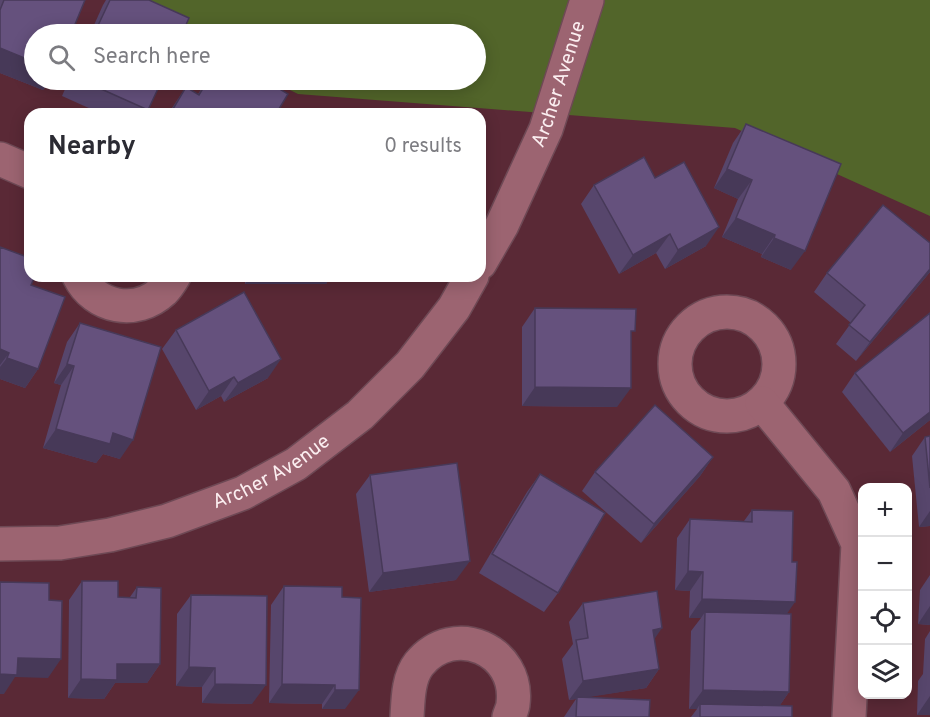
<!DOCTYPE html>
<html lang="en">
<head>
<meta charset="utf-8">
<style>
	:root { --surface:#fff; --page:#f7f7f7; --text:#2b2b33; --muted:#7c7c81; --line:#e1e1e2 }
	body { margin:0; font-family:Overpass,sans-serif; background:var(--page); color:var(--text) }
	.controls { position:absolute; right:18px; bottom:18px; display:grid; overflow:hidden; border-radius:12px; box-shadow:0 3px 15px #0003 }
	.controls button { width:54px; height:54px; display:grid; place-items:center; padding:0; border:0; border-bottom:2px solid var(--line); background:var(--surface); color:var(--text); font:30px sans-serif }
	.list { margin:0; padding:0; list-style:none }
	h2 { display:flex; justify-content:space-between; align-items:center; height:78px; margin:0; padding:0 24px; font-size:26px }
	h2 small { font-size:20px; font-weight:400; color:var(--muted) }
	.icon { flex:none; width:33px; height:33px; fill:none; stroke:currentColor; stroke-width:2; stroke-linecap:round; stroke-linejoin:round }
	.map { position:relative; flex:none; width:930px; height:717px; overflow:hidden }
	.search { position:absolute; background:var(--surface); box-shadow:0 3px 15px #0003; left:24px; top:24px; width:462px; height:66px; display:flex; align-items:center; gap:15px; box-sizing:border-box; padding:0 21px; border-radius:33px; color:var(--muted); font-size:22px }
	.panel { position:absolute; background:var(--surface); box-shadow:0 3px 15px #0003; left:24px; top:108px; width:462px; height:174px; border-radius:18px }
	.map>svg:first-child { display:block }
</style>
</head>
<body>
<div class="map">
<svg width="930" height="717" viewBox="0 0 930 717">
	<rect width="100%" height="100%" fill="#5a2936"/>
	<path fill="#52652a" d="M113,0H930V216L735,128L298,94L270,80H476V34H181Z"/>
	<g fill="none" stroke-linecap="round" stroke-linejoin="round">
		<g stroke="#6e4955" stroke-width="36">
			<g id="minor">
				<path d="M0,159L30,172"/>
				<path id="s1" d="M480,263L502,225L546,129L587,0"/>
				<path d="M79,276C95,308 136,316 163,291C167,287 171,281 174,276"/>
				<circle cx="727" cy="364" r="52"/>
				<path d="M762,403L834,491L858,544L849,717"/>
				<path id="s2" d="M0,544L60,543L110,535L167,521L243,493L296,464L360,415L410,365L454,308L472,276"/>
				<path d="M407,717C408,700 408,678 419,664C454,621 520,650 513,704C513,708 510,713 509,717"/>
			</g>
		</g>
		<use href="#minor" stroke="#9c6471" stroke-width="33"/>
	</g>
	<g fill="#57466c">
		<path d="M0,0H85L34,80H51L43,90L0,73Z"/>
		<path d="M106,0H149L182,34H90L103,5Z"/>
		<path d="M69,80H162L148,110L145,114H102L62,96Z"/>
		<path d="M207,80H265L276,114H168L186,87L198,94Z"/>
		<path d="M746,124L791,270L761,257L762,254L722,237L738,199L714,188L733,143Z"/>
		<path d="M655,178L706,246L665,269L656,253L619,274L581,204L594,185Z"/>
		<path d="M930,243V272L856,361L836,344L851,323L814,292L827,273Z"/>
		<path d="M0,247L31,285L38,369L25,388L0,379Z"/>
		<path d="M245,276H331L326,284H245Z"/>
		<path d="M535,308L631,337L617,407L522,406V327Z"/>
		<path d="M80,323L120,459L103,454L96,463L43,448L61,385L54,383L67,342Z"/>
		<path d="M176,330L268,378L224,402L221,396L196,410L162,349Z"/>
		<path d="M855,373L930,420L890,452L842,392Z"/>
		<path d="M930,436V526L919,527L912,456L925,437Z"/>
		<path d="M713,457L700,476L641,543L582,491L595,472Z"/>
		<path d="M540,474L558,593L544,612L479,573L527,492Z"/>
		<path d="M370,475L456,580L369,592L356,494Z"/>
		<path d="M752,510L787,614L789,692L780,705L792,717H691L697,709H689L691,631L701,618H689L690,591L675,590L677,538L690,519L744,521Z"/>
		<path d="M930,575V625L918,624L920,590Z"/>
		<path d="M82,581L118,597H130L137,587L160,664L147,683H115L104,699L68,698L69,600Z"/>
		<path d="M284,586L342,597L345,709H322V704L269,703L271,605Z"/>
		<path d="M191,595L252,704L202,703V687L176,686L177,614Z"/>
		<path d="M583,603L654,640L659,669L646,688L586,697L649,717H564L576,699L569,700L562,659L573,644L569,622Z"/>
		<path d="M930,631V715H917L918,681L923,674L925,639Z"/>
	</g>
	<g fill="#473958">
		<path d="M0,48L34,62V80H51L43,90L0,73Z"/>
		<path d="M727,169L752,180L738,199L714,188Z"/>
		<path d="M736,218L775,235L762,254L722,237Z"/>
		<path d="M719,227L706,246L665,269L678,250Z"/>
		<path d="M670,234L656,253L619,274L633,255Z"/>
		<path d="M774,238L805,251L791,270L761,257Z"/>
		<path d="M930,269V272L856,361L870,342Z"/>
		<path d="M251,276H331L326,284H245Z"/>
		<path d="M0,349L9,353L0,365Z"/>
		<path d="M7,358L38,369L25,388L0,379V367Z"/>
		<path d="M281,359L268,378L224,402L238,383Z"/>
		<path d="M67,364L74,366L61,385L54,383Z"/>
		<path d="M234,377L221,396L196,410L209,391Z"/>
		<path d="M535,387L631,388L617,407L522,406Z"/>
		<path d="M930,412V420L890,452L903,433Z"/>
		<path d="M56,429L113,433L133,440L120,459L103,454L96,463L43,448Z"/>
		<path d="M713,457L700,476L641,543L654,524Z"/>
		<path d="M930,511V526L919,527Z"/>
		<path d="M470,561L456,580L369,592L383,573Z"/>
		<path d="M688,571L703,572L690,591L675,590Z"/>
		<path d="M702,599L795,602L782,621L705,612L701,618H689Z"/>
		<path d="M930,606V625L918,624Z"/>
		<path d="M662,628L649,647L653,630Z"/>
		<path d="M18,658L61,659L48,678L15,677L4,694H0V674Z"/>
		<path d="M117,664H160L147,683H115L104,699L68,698L81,679Z"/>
		<path d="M189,667L215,668L202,687L176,686Z"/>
		<path d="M659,669L646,688L577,699V697L576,699L569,700L583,681Z"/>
		<path d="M215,684L266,685L252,704L202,703Z"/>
		<path d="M282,684L335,685L322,704L269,703Z"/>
		<path d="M335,690H359L345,709H322Z"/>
		<path d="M703,690L789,692L776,711L700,704L697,709H689Z"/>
		<path d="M930,696V715H917Z"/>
	</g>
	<g fill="#65517d" stroke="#473958" stroke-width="1.5">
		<path d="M4,0H85L71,34H34V62L0,48V10Z"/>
		<path d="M110,0H149L189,18L182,34H94Z"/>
		<path d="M81,80H162L148,110Z"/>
		<path d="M208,80H265L288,94L276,114H170L186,87L199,95Z"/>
		<path d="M746,124L841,164L805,251L774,238L775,235L736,218L752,180L727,169Z"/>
		<path d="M644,157L655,178L684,162L719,227L678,250L670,234L633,255L594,185Z"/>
		<path d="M883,205L930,243V269L870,342L849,325L865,305L827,273Z"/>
		<path d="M0,247L30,258V276H35L31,285L65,297L38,369L7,358L9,353L0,349Z"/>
		<path d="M244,292L281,359L238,383L234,377L209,391L176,330Z"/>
		<path d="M535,308L636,309L635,331H631V388L535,387Z"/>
		<path d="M930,313V412L903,433L855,373Z"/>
		<path d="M80,323L161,347L133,440L113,433L110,444L56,429L74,366L67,364Z"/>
		<path d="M655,405L713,457L654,524L595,472Z"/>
		<path d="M930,436V488L925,437Z"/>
		<path d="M457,463L470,561L383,573L370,475Z"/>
		<path d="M540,474L605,513L558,593L492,554Z"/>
		<path d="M752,510L793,511L792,562H797L795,602L702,599L703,572L688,571L690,519L752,522Z"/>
		<path d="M82,581H118V597L136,598L137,587L161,588L160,664H117V680L81,679Z"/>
		<path d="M0,582L49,583V600L62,601L61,659L18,658L17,675L0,674Z"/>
		<path d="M284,586L342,587V597L361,598L359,690H335V685L282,684Z"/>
		<path d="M657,591L662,628L653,630L659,669L583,681L576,640L588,638L583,603Z"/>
		<path d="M191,595L267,596L266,685L215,684V668L189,667Z"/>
		<path d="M705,612L791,614L789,692L703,690Z"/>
		<path d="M577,697L650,700L649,717H576Z"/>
		<path d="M700,704L792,706V717H700Z"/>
	</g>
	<g text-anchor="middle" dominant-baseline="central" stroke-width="6" stroke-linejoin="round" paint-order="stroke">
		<g font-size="20" fill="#fbeef0" stroke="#5a2936">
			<text stroke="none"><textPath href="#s1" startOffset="196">Archer Avenue</textPath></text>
			<text stroke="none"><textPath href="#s2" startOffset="285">Archer Avenue</textPath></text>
		</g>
	</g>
</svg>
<div class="controls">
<button>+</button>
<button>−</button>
<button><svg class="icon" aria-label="locate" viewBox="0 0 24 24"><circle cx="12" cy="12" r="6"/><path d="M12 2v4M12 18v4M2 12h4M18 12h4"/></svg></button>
<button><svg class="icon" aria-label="layers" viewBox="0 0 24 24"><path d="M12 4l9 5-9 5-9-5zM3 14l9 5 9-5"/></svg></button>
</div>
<div class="search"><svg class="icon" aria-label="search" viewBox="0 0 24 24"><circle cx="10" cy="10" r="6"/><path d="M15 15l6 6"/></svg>Search here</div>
<section class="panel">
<h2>Nearby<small>0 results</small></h2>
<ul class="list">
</ul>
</section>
</div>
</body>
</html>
